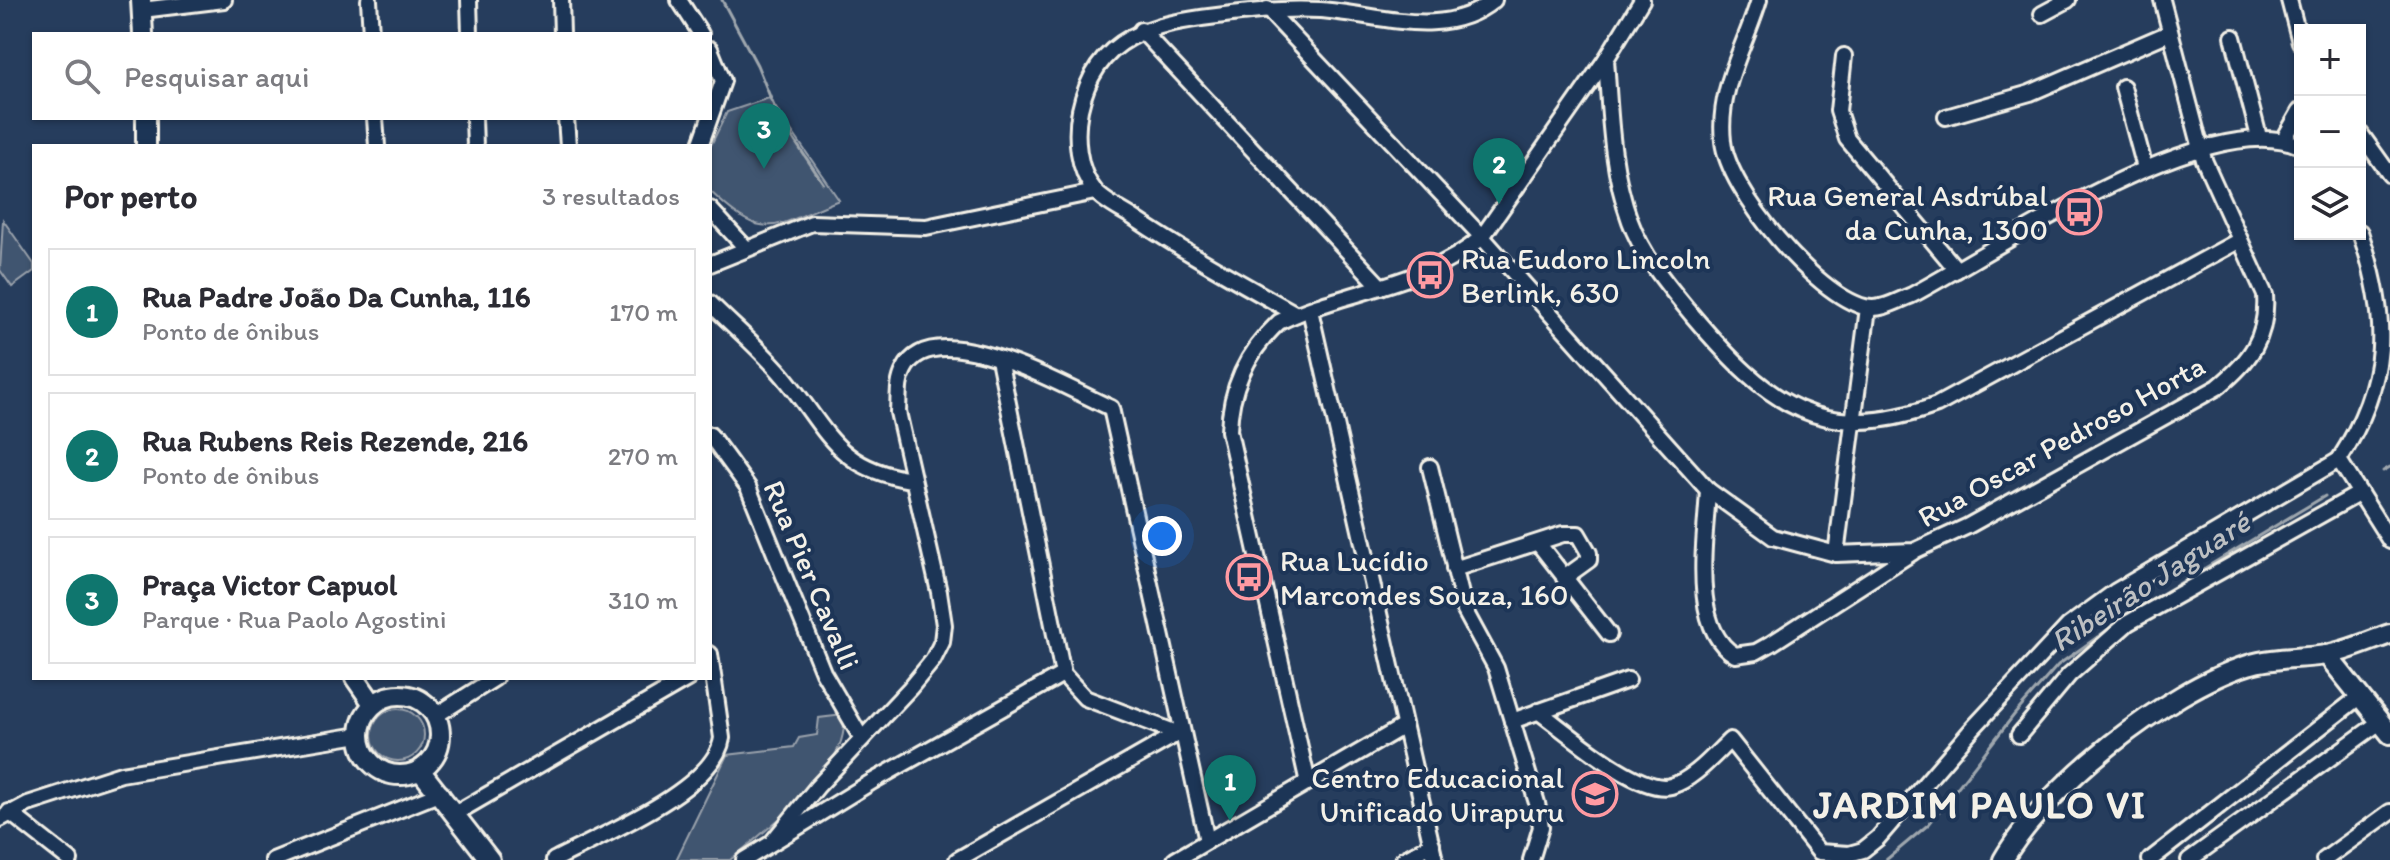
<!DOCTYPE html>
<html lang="pt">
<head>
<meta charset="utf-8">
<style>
	:root { --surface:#fff; --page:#f2f2f3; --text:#2b2b33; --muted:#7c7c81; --line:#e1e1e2; --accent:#0f766e }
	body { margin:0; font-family:Itim,sans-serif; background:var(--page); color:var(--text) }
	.controls { position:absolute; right:24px; top:24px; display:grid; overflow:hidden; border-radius:0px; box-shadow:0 2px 6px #0004 }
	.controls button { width:72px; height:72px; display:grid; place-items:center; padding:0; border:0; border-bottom:2px solid var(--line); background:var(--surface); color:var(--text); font:40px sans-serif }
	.you { position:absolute; left:1162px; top:536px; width:28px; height:28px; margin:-20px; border:6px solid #fff; border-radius:50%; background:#1a73e8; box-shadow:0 0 0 12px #1a73e833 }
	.badge { display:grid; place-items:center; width:52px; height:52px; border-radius:50%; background:var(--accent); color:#fff; font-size:26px; font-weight:700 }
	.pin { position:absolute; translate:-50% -66px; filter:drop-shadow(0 2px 4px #0008) }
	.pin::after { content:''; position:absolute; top:42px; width:28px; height:24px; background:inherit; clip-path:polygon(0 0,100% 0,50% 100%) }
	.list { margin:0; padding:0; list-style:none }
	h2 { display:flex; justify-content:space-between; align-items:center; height:104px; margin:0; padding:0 32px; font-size:34px }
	h2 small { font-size:26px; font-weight:400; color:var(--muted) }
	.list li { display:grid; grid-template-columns:52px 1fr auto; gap:24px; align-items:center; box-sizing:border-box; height:128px; margin:0 16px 16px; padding:0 16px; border:2px solid var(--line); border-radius:0px }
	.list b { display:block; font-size:30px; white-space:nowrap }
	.list p { margin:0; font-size:26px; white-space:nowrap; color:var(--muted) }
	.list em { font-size:26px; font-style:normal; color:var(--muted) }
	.icon { flex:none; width:44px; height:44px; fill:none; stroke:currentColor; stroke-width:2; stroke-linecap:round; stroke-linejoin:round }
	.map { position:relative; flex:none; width:2390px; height:860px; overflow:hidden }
	.search { position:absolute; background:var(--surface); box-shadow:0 2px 6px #0004; left:32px; top:32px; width:680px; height:88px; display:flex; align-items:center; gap:20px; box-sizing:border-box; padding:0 28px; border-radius:0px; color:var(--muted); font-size:30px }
	.panel { position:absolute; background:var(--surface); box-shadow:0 2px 6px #0004; left:32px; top:144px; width:680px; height:536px; border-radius:0px }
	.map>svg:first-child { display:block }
</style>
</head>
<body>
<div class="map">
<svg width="2390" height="860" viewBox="0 0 2390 860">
	<rect width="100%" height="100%" fill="#263d5d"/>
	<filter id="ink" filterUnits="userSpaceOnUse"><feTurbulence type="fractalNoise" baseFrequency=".0125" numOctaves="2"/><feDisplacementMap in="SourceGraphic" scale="16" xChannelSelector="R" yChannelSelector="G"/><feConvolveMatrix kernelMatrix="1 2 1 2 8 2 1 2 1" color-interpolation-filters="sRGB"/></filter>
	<g filter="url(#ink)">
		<g fill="#40546f" stroke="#9aa2ac" stroke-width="2">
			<path d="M769,98L839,200C773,226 766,245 710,191V147L727,112Z"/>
			<path d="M3,220L34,264V271L12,287L0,270Z"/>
			<circle cx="398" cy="735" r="26"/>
			<path d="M843,715C854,767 765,830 730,860H676L727,755L794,747L799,738L817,735L819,718Z"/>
		</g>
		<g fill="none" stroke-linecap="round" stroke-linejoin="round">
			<g stroke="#9fa7ae" stroke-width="3">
				<path d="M722,0L757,65L778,116L823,183"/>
				<path d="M2383,471L2390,467"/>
				<path d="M1886,860L1929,824L2014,715L2058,665L2137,609L2325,496"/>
			</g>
			<g stroke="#f4f1e8" stroke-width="20">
				<g id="minor">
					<path d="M369,0L371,34"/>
					<path d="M469,0L470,34"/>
					<path d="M561,0L562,34"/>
					<path d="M679,0L701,34"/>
					<path d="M1759,0C1745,47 1717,90 1723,141C1728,191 1816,295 1865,307C1881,311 1897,301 1912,295C1997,250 2209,105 2300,146"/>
					<path d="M2289,0L2300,42"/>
					<path d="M1267,9L1482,237L1708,490L1773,537L1836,554L1914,551L1968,526L2218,387C2250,361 2268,337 2265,295L2204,160L2162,0"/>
					<path d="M142,10L224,0"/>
					<path d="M2042,14L2068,0"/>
					<path d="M1141,30L1381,287"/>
					<path d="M2233,37L2259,137"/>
					<path d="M1844,56L1838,111L1847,139L1957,270"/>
					<path d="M1606,59C1610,114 1611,169 1630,221C1643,257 1669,287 1693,316C1767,403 1821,447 1937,405L2240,240"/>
					<path d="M2123,87L2145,168"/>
					<path d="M1946,117L2030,93L2169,33"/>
					<path d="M375,118L377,146"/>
					<path d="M474,118L475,146"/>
					<path d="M566,118L568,146"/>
					<path d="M2360,133L2390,175"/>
					<path d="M2284,139L2300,111"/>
					<path d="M700,146L723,81L710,49"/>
					<path d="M710,209L746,248"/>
					<path d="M2360,232C2390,320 2390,380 2339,460L2390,541"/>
					<path d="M710,264L812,223L926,227L1095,192"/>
					<path d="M710,303C735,328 763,351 785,378C828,431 836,468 911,480"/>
					<path d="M1310,310L1435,860"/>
					<path d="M1296,314C1241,283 1186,253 1134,218C1122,210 1104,202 1095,191C1077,170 1075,135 1080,110C1096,35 1152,24 1217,16C1252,11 1285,8 1320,10C1378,14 1444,41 1494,0"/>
					<path d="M999,359L1063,674L1085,698L1177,733"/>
					<path d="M710,435L748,487L823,672L862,739"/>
					<path d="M1430,467L1465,611L1496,668L1537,803L1541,827L1531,860"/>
					<path d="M1708,490C1706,538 1689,628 1735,655L1756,652L1772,643L1913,552"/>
					<path d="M1538,543L1609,634"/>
					<path d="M1836,554L1868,308"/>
					<path d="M1454,569L1563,534H1578L1589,553V560L1564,578"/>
					<path d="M1538,711C1566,731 1638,795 1671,786C1693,780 1714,755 1730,740L1819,852L1849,854L1863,850L1878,838L1973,728L2068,626L2116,591L2339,460"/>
					<path d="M435,716L495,678"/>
					<path d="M1512,721L1628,680"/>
					<path d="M2019,735L2069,675L2128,623L2360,493"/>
					<path d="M1308,783L1229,431C1230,387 1248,351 1279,322C1344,290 1427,286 1482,237L1606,59L1642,0"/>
					<path d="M9,812L70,860"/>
					<path d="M456,813L689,678"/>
					<path d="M0,819L28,804L121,774L359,735"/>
					<path d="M773,841L817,787L910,688L933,660L942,642L944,625L939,592L898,412C899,398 897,383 904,370C933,310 1070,390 1111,408L1207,841"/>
					<path d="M273,860L441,793"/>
					<path d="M554,860C597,837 715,790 722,738L710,654"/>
					<path d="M744,860L873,781L1063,674"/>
					<path d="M957,860L1182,731"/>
					<path d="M1175,860L1404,726"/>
					<path d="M1403,860L1432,844"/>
					<path d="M2150,860L2359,697"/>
					<path d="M2189,860L2380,722"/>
					<path d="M2324,860L2390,812"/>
				</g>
			</g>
			<g stroke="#f4f1e8" stroke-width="24">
				<g id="major">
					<path d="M141,0L143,34"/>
					<path d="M146,146V118"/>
					<path d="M2327,655L2390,734"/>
					<path d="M355,678L373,704"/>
					<circle cx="400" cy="735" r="40"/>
					<path d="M420,770L490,860"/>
					<path d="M2003,860C2045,787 2167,690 2248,665C2273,657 2300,659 2326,655C2348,651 2369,641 2390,634"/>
				</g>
			</g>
			<use href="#minor" stroke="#1d3557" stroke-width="14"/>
			<use href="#major" stroke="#1d3557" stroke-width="18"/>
		</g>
	</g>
	<defs>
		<g id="bus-ring" transform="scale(2.3)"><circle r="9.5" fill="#1d3557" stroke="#ff9aa2" stroke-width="1.5"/><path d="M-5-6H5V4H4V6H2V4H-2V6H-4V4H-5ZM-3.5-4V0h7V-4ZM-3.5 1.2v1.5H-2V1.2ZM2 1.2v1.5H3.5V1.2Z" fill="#ff9aa2"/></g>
		<g id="school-ring" transform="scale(2.3)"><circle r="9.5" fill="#1d3557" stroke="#ff9aa2" stroke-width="1.5"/><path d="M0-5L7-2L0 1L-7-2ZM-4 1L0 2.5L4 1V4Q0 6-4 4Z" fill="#ff9aa2"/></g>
	</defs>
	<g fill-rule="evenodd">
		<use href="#bus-ring" x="2079" y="212"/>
		<use href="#bus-ring" x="1430" y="275"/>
		<use href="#bus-ring" x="1249" y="577"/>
		<use href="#school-ring" x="1595" y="794"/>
	</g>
	<g text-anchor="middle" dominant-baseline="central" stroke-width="8" stroke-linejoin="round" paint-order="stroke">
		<g font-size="30" fill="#f4f1e8" stroke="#1d3557" text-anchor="end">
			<text x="2048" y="195">Rua General Asdrúbal<tspan x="2048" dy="34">da Cunha, 1300</tspan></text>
			<text x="1461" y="258" text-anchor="start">Rua Eudoro Lincoln<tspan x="1461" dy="34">Berlink, 630</tspan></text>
			<text x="1280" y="560" text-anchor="start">Rua Lucídio<tspan x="1280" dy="34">Marcondes Souza, 160</tspan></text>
			<text x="1564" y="777">Centro Educacional<tspan x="1564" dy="34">Unificado Uirapuru</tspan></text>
		</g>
		<g font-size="30" fill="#f4f1e8" stroke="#1d3557">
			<text transform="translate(2061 441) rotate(-29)">Rua Oscar Pedroso Horta</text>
			<text transform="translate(812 575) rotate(67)">Rua Pier Cavalli</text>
		</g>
		<g font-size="32" font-style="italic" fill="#bcbfc2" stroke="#1d3557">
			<text transform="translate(2150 581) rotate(-33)">Ribeirão Jaguaré</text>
		</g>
		<g font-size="38" font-weight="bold" letter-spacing="2" fill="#f4f1e8" stroke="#1d3557">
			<text x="1980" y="805">JARDIM PAULO VI</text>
		</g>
	</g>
</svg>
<div class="controls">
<button>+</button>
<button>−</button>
<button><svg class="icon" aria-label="layers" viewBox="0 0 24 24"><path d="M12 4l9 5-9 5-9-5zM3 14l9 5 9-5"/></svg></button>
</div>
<div class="you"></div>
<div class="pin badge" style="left:1230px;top:821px">1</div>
<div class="pin badge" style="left:1499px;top:204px">2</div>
<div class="pin badge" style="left:764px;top:169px">3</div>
<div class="search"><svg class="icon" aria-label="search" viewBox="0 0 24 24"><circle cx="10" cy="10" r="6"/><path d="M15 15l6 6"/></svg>Pesquisar aqui</div>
<section class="panel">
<h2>Por perto<small>3 resultados</small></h2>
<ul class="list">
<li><span class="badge">1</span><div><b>Rua Padre João Da Cunha, 116</b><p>Ponto de ônibus</p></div><em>170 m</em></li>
<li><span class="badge">2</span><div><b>Rua Rubens Reis Rezende, 216</b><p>Ponto de ônibus</p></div><em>270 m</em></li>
<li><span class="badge">3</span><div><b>Praça Victor Capuol</b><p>Parque · Rua Paolo Agostini</p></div><em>310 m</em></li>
</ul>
</section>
</div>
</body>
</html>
